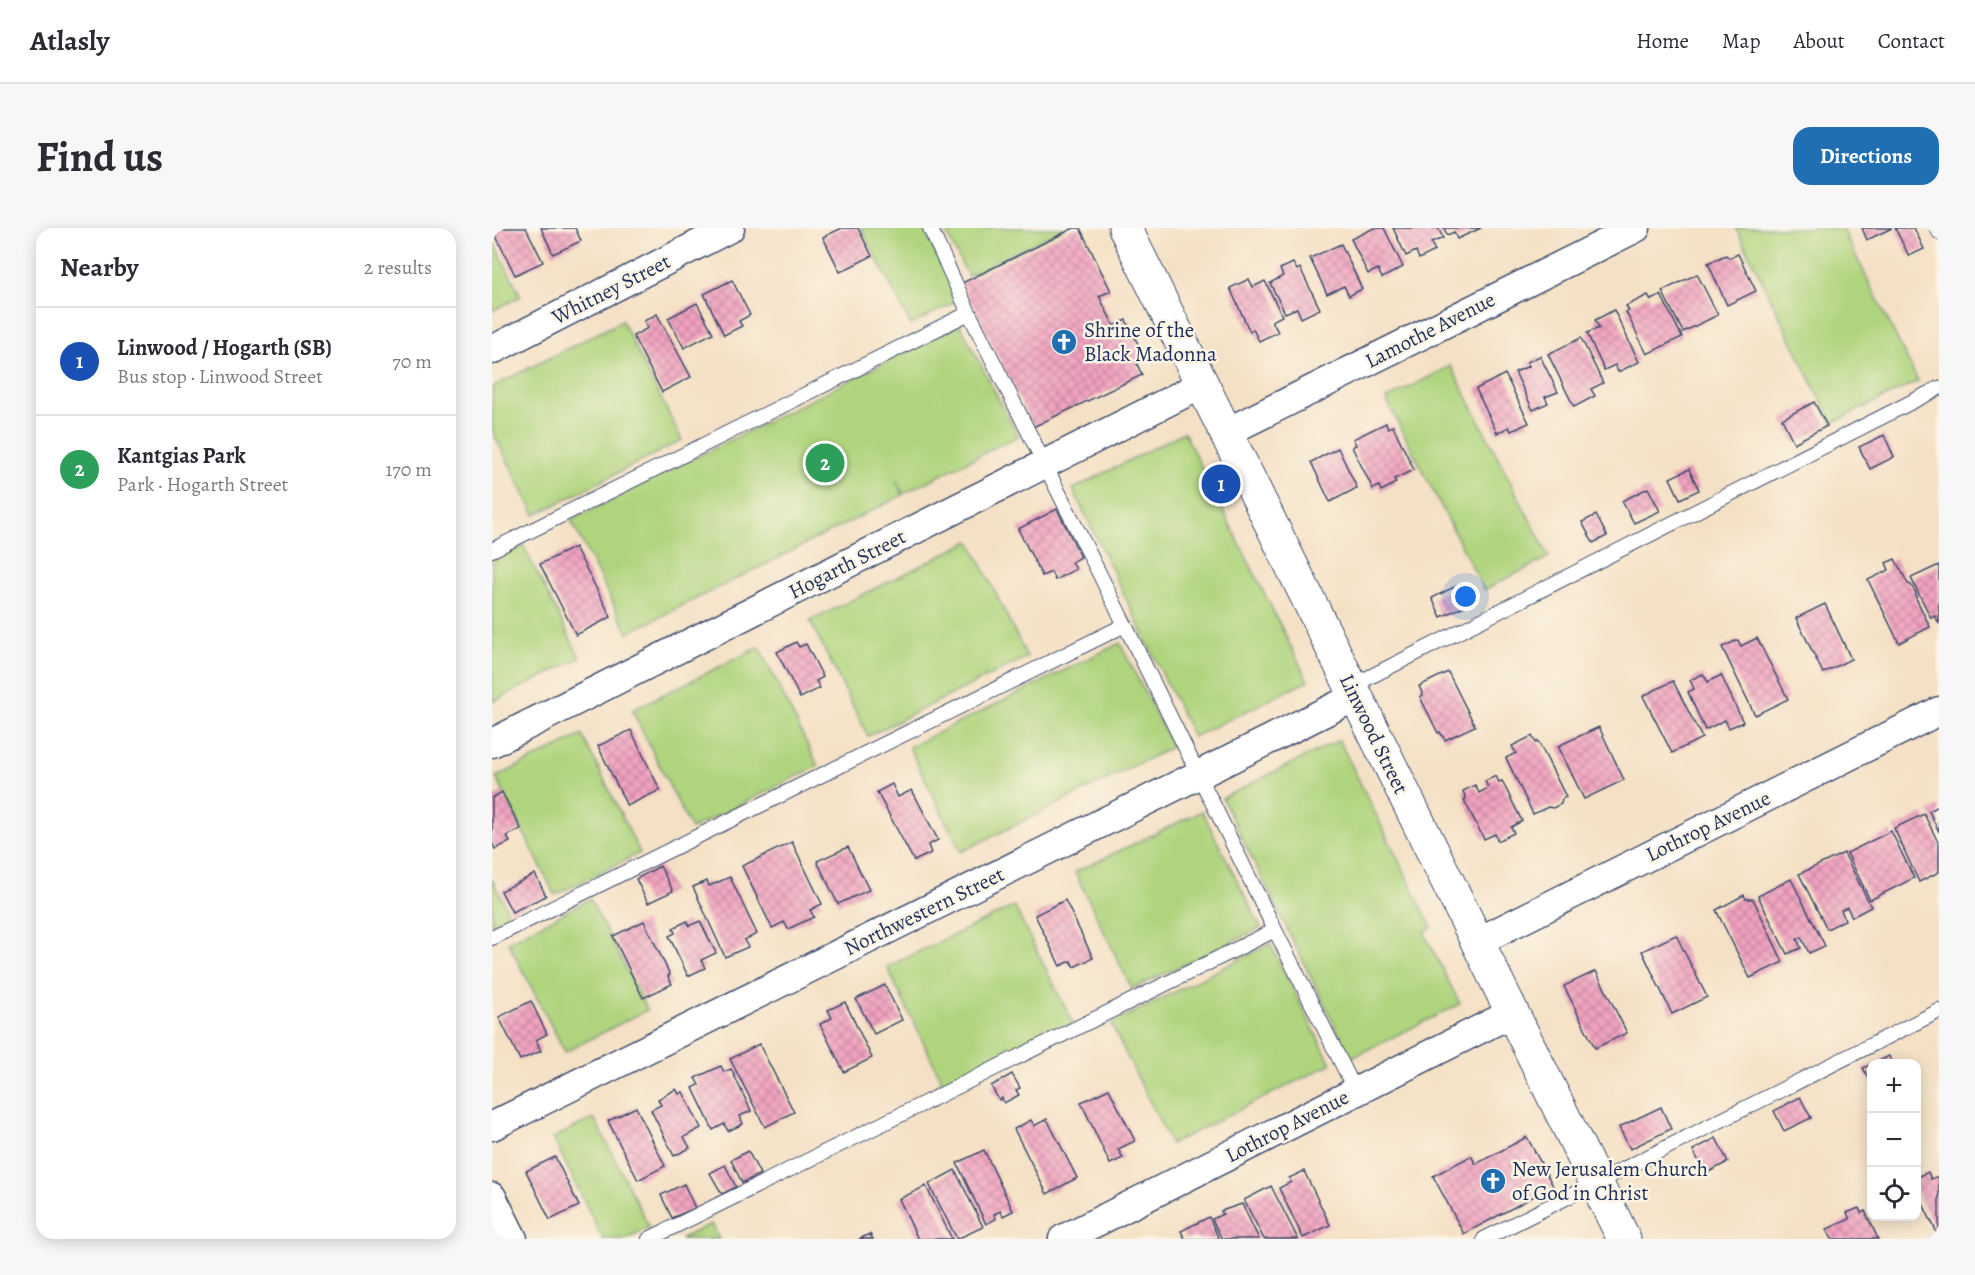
<!DOCTYPE html>
<html lang="en">
<head>
<meta charset="utf-8">
<style>
	:root { --surface:#fff; --page:#f7f7f7; --text:#2b2b33; --muted:#7c7c81; --line:#e1e1e2; --accent:#1f6fb2 }
	body { margin:0; font-family:Alegreya,serif; background:var(--page); color:var(--text) }
	.controls { position:absolute; right:18px; bottom:18px; display:grid; overflow:hidden; border-radius:12px; box-shadow:0 3px 15px #0003 }
	.controls button { width:54px; height:54px; display:grid; place-items:center; padding:0; border:0; border-bottom:2px solid var(--line); background:var(--surface); color:var(--text); font:30px sans-serif }
	.you { position:absolute; left:974px; top:369px; width:21px; height:21px; margin:-15px; border:4px solid #fff; border-radius:50%; background:#1a73e8; box-shadow:0 0 0 9px #1a73e833 }
	.badge { display:grid; place-items:center; width:39px; height:39px; border-radius:50%; background:var(--accent); color:#fff; font-size:20px; font-weight:700 }
	.pin { position:absolute; translate:-50% -50%; border:3px solid #fff; box-shadow:0 2px 6px #0006 }
	.list { margin:0; padding:0; list-style:none }
	h2 { display:flex; justify-content:space-between; align-items:center; height:78px; margin:0; padding:0 24px; font-size:26px }
	h2 small { font-size:20px; font-weight:400; color:var(--muted) }
	.list li { display:grid; grid-template-columns:39px 1fr auto; gap:18px; align-items:center; box-sizing:border-box; height:108px; padding:0 24px; border-top:2px solid var(--line) }
	.list b { display:block; font-size:22px; white-space:nowrap }
	.list p { margin:0; font-size:20px; white-space:nowrap; color:var(--muted) }
	.list em { font-size:20px; font-style:normal; color:var(--muted) }
	.icon { flex:none; width:33px; height:33px; fill:none; stroke:currentColor; stroke-width:2; stroke-linecap:round; stroke-linejoin:round }
	.map { position:relative; flex:none; width:1447px; height:1011px; overflow:hidden; border-radius:18px }
	header { display:flex; align-items:center; gap:36px; box-sizing:border-box; height:84px; padding:0 30px; background:var(--surface); border-bottom:2px solid var(--line) }
	header strong { font-size:28px }
	nav { display:flex; gap:33px; margin-inline-start:auto; font-size:21px }
	.intro { display:flex; align-items:center; justify-content:space-between; box-sizing:border-box; height:144px; padding:0 36px }
	h1 { margin:0; font-size:42px }
	.button { padding:15px 27px; border-radius:18px; background:var(--accent); color:#fff; font-size:21px; font-weight:700 }
	main { display:flex; gap:36px; padding:0 36px }
	aside { flex:1; background:var(--surface); border-radius:18px; box-shadow:0 3px 15px #0003 }
	.map>svg:first-child { display:block }
</style>
</head>
<body>
<header>
<strong>Atlasly</strong>
<nav><a>Home</a><a>Map</a><a>About</a><a>Contact</a></nav>
</header>
<div class="intro"><h1>Find us</h1><a class="button">Directions</a></div>
<main>
<aside>
<h2>Nearby<small>2 results</small></h2>
<ul class="list">
<li><span class="badge" style="background:#1a4fb4">1</span><div><b>Linwood / Hogarth (SB)</b><p>Bus stop · Linwood Street</p></div><em>70 m</em></li>
<li><span class="badge" style="background:#2e9e5b">2</span><div><b>Kantgias Park</b><p>Park · Hogarth Street</p></div><em>170 m</em></li>
</ul>
</aside>
<div class="map">
<svg width="1447" height="1011" viewBox="0 0 1447 1011">
	<defs>
		<pattern id="building-cross-hatch" width="8" height="8" patternUnits="userSpaceOnUse" patternTransform="scale(1.5)"><rect width="8" height="8" fill="#f2a3c0"/><path d="M0 0l8 8M0 8l8-8" fill="none" stroke="#c3859f"/></pattern>
	</defs>
	<rect width="100%" height="100%" fill="#fcf5e5"/>
	<filter id="ink" filterUnits="userSpaceOnUse"><feTurbulence type="fractalNoise" baseFrequency=".0167" numOctaves="2"/><feDisplacementMap in="SourceGraphic" scale="12" xChannelSelector="R" yChannelSelector="G"/><feConvolveMatrix kernelMatrix="1 2 1 2 8 2 1 2 1" color-interpolation-filters="sRGB"/></filter>
	<filter id="wash" filterUnits="userSpaceOnUse"><feTurbulence type="fractalNoise" baseFrequency=".008" numOctaves="4" result="noise"/><feDisplacementMap in="SourceGraphic" scale="24" xChannelSelector="R" yChannelSelector="G"/><feGaussianBlur stdDeviation="1.35" result="paint"/><feColorMatrix in="noise" values="0 0 0 0 0 0 0 0 0 0 0 0 0 0 0 0 0 1.4 0 .05"/><feComposite in="paint" operator="in"/></filter>
	<g filter="url(#wash)">
		<rect width="100%" height="100%" fill="#f4e0c4"/>
		<g fill="#afd47d" stroke="#65826e" stroke-width="1.5">
			<path d="M369,0H431L467,72L419,97Z"/>
			<path d="M452,0H573L476,48Z"/>
			<path d="M1244,0H1350L1426,153L1340,195Z"/>
			<path d="M0,11L29,68L0,83Z"/>
			<path d="M130,93L190,212L43,287L0,202V159Z"/>
			<path d="M468,97L526,208L411,266L404,252L411,267L136,405L79,292Z"/>
			<path d="M959,138L1057,329L992,362L894,171Z"/>
			<path d="M692,204L816,453L701,509L581,261Z"/>
			<path d="M478,313L535,429L376,508L318,393Z"/>
			<path d="M31,317L88,430L0,474V333Z"/>
			<path d="M628,415L680,519L469,624L417,519Z"/>
			<path d="M267,419L326,538L199,601L140,482Z"/>
			<path d="M90,507L148,625L63,667L4,549Z"/>
			<path d="M847,512L940,700L932,705L968,776L859,830L730,570Z"/>
			<path d="M710,583L769,700L640,761L583,644Z"/>
			<path d="M0,651L18,688L0,697Z"/>
			<path d="M98,671L155,782L73,824L16,714Z"/>
			<path d="M522,678L581,795L452,857L395,739Z"/>
			<path d="M778,716L839,836L679,916L619,796Z"/>
			<path d="M102,890L157,999L134,1011H111L61,910Z"/>
			<path d="M219,996L227,1011H188Z"/>
		</g>
		<g id="blocks">
			<g fill="url(#building-cross-hatch)">
				<path d="M0,0H34L51,34L23,47Z"/>
				<path d="M49,0H83L89,13L61,26Z"/>
				<path d="M350,0H366L380,28L348,44L331,9Z"/>
				<path d="M582,0H588L619,63L607,68L622,98L634,92L653,130L644,134L650,147L541,199L470,55Z"/>
				<path d="M882,0H892L911,39L890,50L886,41L876,46L859,11Z"/>
				<path d="M901,0H946L951,10L939,15L943,23L927,31L924,23L914,28Z"/>
				<path d="M952,0H989L965,11L962,4L955,7Z"/>
				<path d="M1370,0H1400L1375,12Z"/>
				<path d="M1403,0H1422L1432,21L1417,28Z"/>
				<path d="M849,16L870,61L857,68L852,58L835,66L818,30Z"/>
				<path d="M1246,26L1264,63L1235,77L1216,35L1234,27L1237,30Z"/>
				<path d="M801,35L805,42L808,40L828,81L809,90L805,80L793,85L778,55L791,48L788,41Z"/>
				<path d="M1205,46L1226,87L1191,104L1170,63Z"/>
				<path d="M757,51L761,59L773,53L790,88L780,93L786,104L767,113L761,101L758,104L738,60Z"/>
				<path d="M240,52L258,87L247,93L250,98L232,107L212,66Z"/>
				<path d="M1156,67L1159,72L1169,67L1190,109L1155,126L1134,84L1137,83L1134,78Z"/>
				<path d="M205,75L221,105L192,120L176,90Z"/>
				<path d="M1122,82L1147,134L1126,144L1123,137L1112,142L1095,105L1107,100L1103,92Z"/>
				<path d="M165,86L199,149L170,164L141,108L156,100L152,93Z"/>
				<path d="M1089,110L1111,155L1099,161L1103,168L1082,179L1056,126Z"/>
				<path d="M1048,128L1066,164L1053,169L1056,175L1041,182L1023,144L1037,138L1035,134Z"/>
				<path d="M1013,146L1037,195L1019,203L1017,199L1005,205L984,161Z"/>
				<path d="M1322,174L1335,198L1302,215L1290,191Z"/>
				<path d="M894,195L896,200L901,198L922,242L902,251L904,255L889,263L887,258L881,261L860,219L864,217L861,211Z"/>
				<path d="M1392,207L1402,229L1378,241L1367,219Z"/>
				<path d="M846,220L865,260L838,274L819,234Z"/>
				<path d="M1197,241L1207,262L1188,271L1178,250Z"/>
				<path d="M1156,260L1168,283L1142,295L1130,273Z"/>
				<path d="M565,281L589,329L580,334L584,341L563,352L559,344L550,348L526,301Z"/>
				<path d="M1104,287L1115,308L1101,315L1090,294Z"/>
				<path d="M83,319L119,389L84,407L48,336Z"/>
				<path d="M1403,331L1416,356L1419,357L1424,365V370L1438,399L1407,415L1376,352L1397,342L1394,335Z"/>
				<path d="M1447,337V396L1443,388L1439,390L1419,350Z"/>
				<path d="M968,356L977,376L949,389L940,370Z"/>
				<path d="M1333,376L1359,431L1331,445L1304,390Z"/>
				<path d="M1265,410L1296,471L1263,487L1230,419L1246,412L1249,418Z"/>
				<path d="M304,414L307,419L314,416L331,449L324,453L328,460L308,470L285,424Z"/>
				<path d="M956,444L983,498L953,512L948,504L946,505L928,469L931,467L927,458Z"/>
				<path d="M1211,446L1216,454L1229,447L1251,494L1237,500L1233,492L1213,502L1196,464L1202,461L1198,452Z"/>
				<path d="M1181,453L1210,510L1180,525L1151,468Z"/>
				<path d="M1107,499L1132,552L1092,571L1066,518Z"/>
				<path d="M139,502L168,562L135,578L106,518Z"/>
				<path d="M1040,508L1044,515L1046,513L1074,569L1070,571L1069,576L1061,580L1056,579L1041,586L1014,530L1024,525L1020,518Z"/>
				<path d="M1004,548L1007,554L1010,553L1030,593L1019,599L1022,605L1006,613L1003,606L992,611L972,572L974,571L971,563L983,557L987,565L996,560L993,553Z"/>
				<path d="M400,556L406,569L420,562L446,612L436,617L439,625L422,633L385,564Z"/>
				<path d="M10,564L29,601L15,608L18,614L3,621L0,615V570Z"/>
				<path d="M1447,578V604L1437,583Z"/>
				<path d="M1432,586L1447,616V644L1427,654L1402,600Z"/>
				<path d="M1399,603L1422,650L1378,672L1355,625Z"/>
				<path d="M300,614L330,676L318,682L322,689L296,701L292,694L280,700L250,638Z"/>
				<path d="M356,619L377,662L346,676L325,633Z"/>
				<path d="M1352,625L1379,679L1360,689L1355,679L1349,682L1353,692L1335,701L1307,646Z"/>
				<path d="M168,638L181,663L156,675L144,651Z"/>
				<path d="M43,646L54,668L20,684L9,663Z"/>
				<path d="M238,649L265,706L252,712L256,719L233,729L201,659L215,653L217,658Z"/>
				<path d="M1299,651L1333,718L1317,725L1309,709L1305,711L1309,720L1295,726L1266,668Z"/>
				<path d="M1252,667L1254,671H1261L1291,734L1258,750L1224,682Z"/>
				<path d="M573,672L601,730L582,739L579,733L568,738L543,687Z"/>
				<path d="M152,693L178,747L176,748L180,756L151,770L121,708Z"/>
				<path d="M195,693L197,698L208,693L224,725L209,732L213,740L196,748L177,708L183,705L181,700Z"/>
				<path d="M1184,707L1215,769L1180,786L1150,723Z"/>
				<path d="M1104,743L1135,805L1103,820L1072,758Z"/>
				<path d="M393,757L410,792L382,806L364,771Z"/>
				<path d="M39,773L55,806L44,812L49,823L28,832L7,789Z"/>
				<path d="M353,774L380,830L352,844L328,796L340,790L336,782Z"/>
				<path d="M267,816L302,884L273,899L238,831Z"/>
				<path d="M1397,828L1400,836H1381Z"/>
				<path d="M1380,836V857L1371,840Z"/>
				<path d="M229,838L232,844L239,841L259,883L248,888L251,896L236,903L232,896L221,902L201,860L207,857L203,850Z"/>
				<path d="M520,846L528,860L524,862L527,867L512,875L510,870L507,872L499,858Z"/>
				<path d="M184,861L187,866L191,864L209,900L192,909L198,920L182,928L159,882L169,877L166,871Z"/>
				<path d="M617,861L643,913L626,921L631,930L618,936L589,874Z"/>
				<path d="M1308,869L1319,890L1292,903L1282,883Z"/>
				<path d="M144,879L173,938L146,952L116,893Z"/>
				<path d="M1169,879L1179,901L1138,921L1127,899Z"/>
				<path d="M555,891L585,950L555,966L522,901L539,892L542,898Z"/>
				<path d="M1035,909L1061,958L972,1006L941,948L979,928L984,936Z"/>
				<path d="M1224,910L1236,934L1213,946L1201,922Z"/>
				<path d="M492,922L521,983L511,988L509,983L502,986L504,991L494,996L465,935Z"/>
				<path d="M256,923L268,946L250,955L239,932Z"/>
				<path d="M63,929L87,978L58,992L34,943Z"/>
				<path d="M233,937L244,959L230,966L218,945Z"/>
				<path d="M463,942L491,999L465,1011L437,956Z"/>
				<path d="M812,943L838,997L811,1010L787,960L799,954L797,950Z"/>
				<path d="M1436,944L1439,951L1447,948V1009L1424,962V950Z"/>
				<path d="M192,956L203,980L180,990L169,967Z"/>
				<path d="M434,958L460,1011H426L407,971Z"/>
				<path d="M779,958L806,1011H772L752,972Z"/>
				<path d="M750,976L767,1011H730L720,991L731,986L729,983Z"/>
				<path d="M1367,980L1369,985L1373,983L1386,1011H1340L1335,1001L1358,991L1355,985Z"/>
				<path d="M717,989L727,1011H693L689,1003Z"/>
				<path d="M378,1006L381,1011H367Z"/>
			</g>
		</g>
	</g>
	<g filter="url(#ink)">
		<use href="#blocks" fill-opacity="0" stroke="#3c4a6d" stroke-width="1.5"/>
		<g fill="none" stroke-linecap="round" stroke-linejoin="round">
			<g stroke="#3c4a6d" stroke-width="16">
				<g id="lane">
					<path d="M438,0L477,85L633,397"/>
					<path d="M1445,0L1447,4"/>
					<path d="M0,322L477,85"/>
					<path d="M858,459L1447,160"/>
					<path d="M0,710L633,397L783,702"/>
					<path d="M157,1011L783,702L864,864"/>
					<path d="M992,1011L1447,783"/>
				</g>
			</g>
			<g stroke="#3c4a6d" stroke-width="31">
				<g id="street">
					<path d="M0,122L238,0"/>
					<path d="M733,205L1144,0"/>
					<path d="M0,515L709,157"/>
					<path d="M985,714L1447,483"/>
					<path d="M0,898L863,469"/>
					<path d="M0,969L21,1011"/>
					<path d="M571,1011L1020,785"/>
				</g>
			</g>
			<g stroke="#3c4a6d" stroke-width="35">
				<path id="secondary" d="M633,0L1132,1011"/>
			</g>
			<use href="#lane" stroke="#fff" stroke-width="14"/>
			<use href="#street" stroke="#fff" stroke-width="28"/>
			<use href="#secondary" stroke="#fff" stroke-width="33"/>
		</g>
	</g>
	<defs>
		<g id="church-disc" transform="scale(1.35)"><circle r="9.5" fill="#1f6fb2" stroke="#fcf5e5"/><path d="M-1.2-6h2.4v3.5h3.3v2.4h-3.3V6h-2.4V-.1h-3.3v-2.4h3.3Z" fill="#fff"/></g>
	</defs>
	<g fill-rule="evenodd">
		<use href="#church-disc" x="572" y="114"/>
		<use href="#church-disc" x="1001" y="953"/>
	</g>
	<g text-anchor="middle" dominant-baseline="central" stroke-width="5" stroke-linejoin="round" paint-order="stroke">
		<g font-size="21" fill="#1b2f5e" stroke="#fcf5e5">
			<text transform="translate(119 61) rotate(-27)">Whitney Street</text>
			<text transform="translate(938 102) rotate(-27)">Lamothe Avenue</text>
			<text transform="translate(355 336) rotate(-27)">Hogarth Street</text>
			<text transform="translate(882 506) rotate(64)">Linwood Street</text>
			<text transform="translate(1216 598) rotate(-26)">Lothrop Avenue</text>
			<text transform="translate(432 683) rotate(-26)">Northwestern Street</text>
			<text transform="translate(795 898) rotate(-27)">Lothrop Avenue</text>
		</g>
		<g font-size="21" fill="#1b2f5e" stroke="#fcf5e5" text-anchor="start">
			<text x="592" y="102">Shrine of the<tspan x="592" dy="24">Black Madonna</tspan></text>
			<text x="1020" y="941">New Jerusalem Church<tspan x="1020" dy="24">of God in Christ</tspan></text>
		</g>
	</g>
</svg>
<div class="controls">
<button>+</button>
<button>−</button>
<button><svg class="icon" aria-label="locate" viewBox="0 0 24 24"><circle cx="12" cy="12" r="6"/><path d="M12 2v4M12 18v4M2 12h4M18 12h4"/></svg></button>
</div>
<div class="you"></div>
<div class="pin badge" style="left:729px;top:256px;background:#1a4fb4">1</div>
<div class="pin badge" style="left:333px;top:235px;background:#2e9e5b">2</div>
</div>
</main>
</body>
</html>
